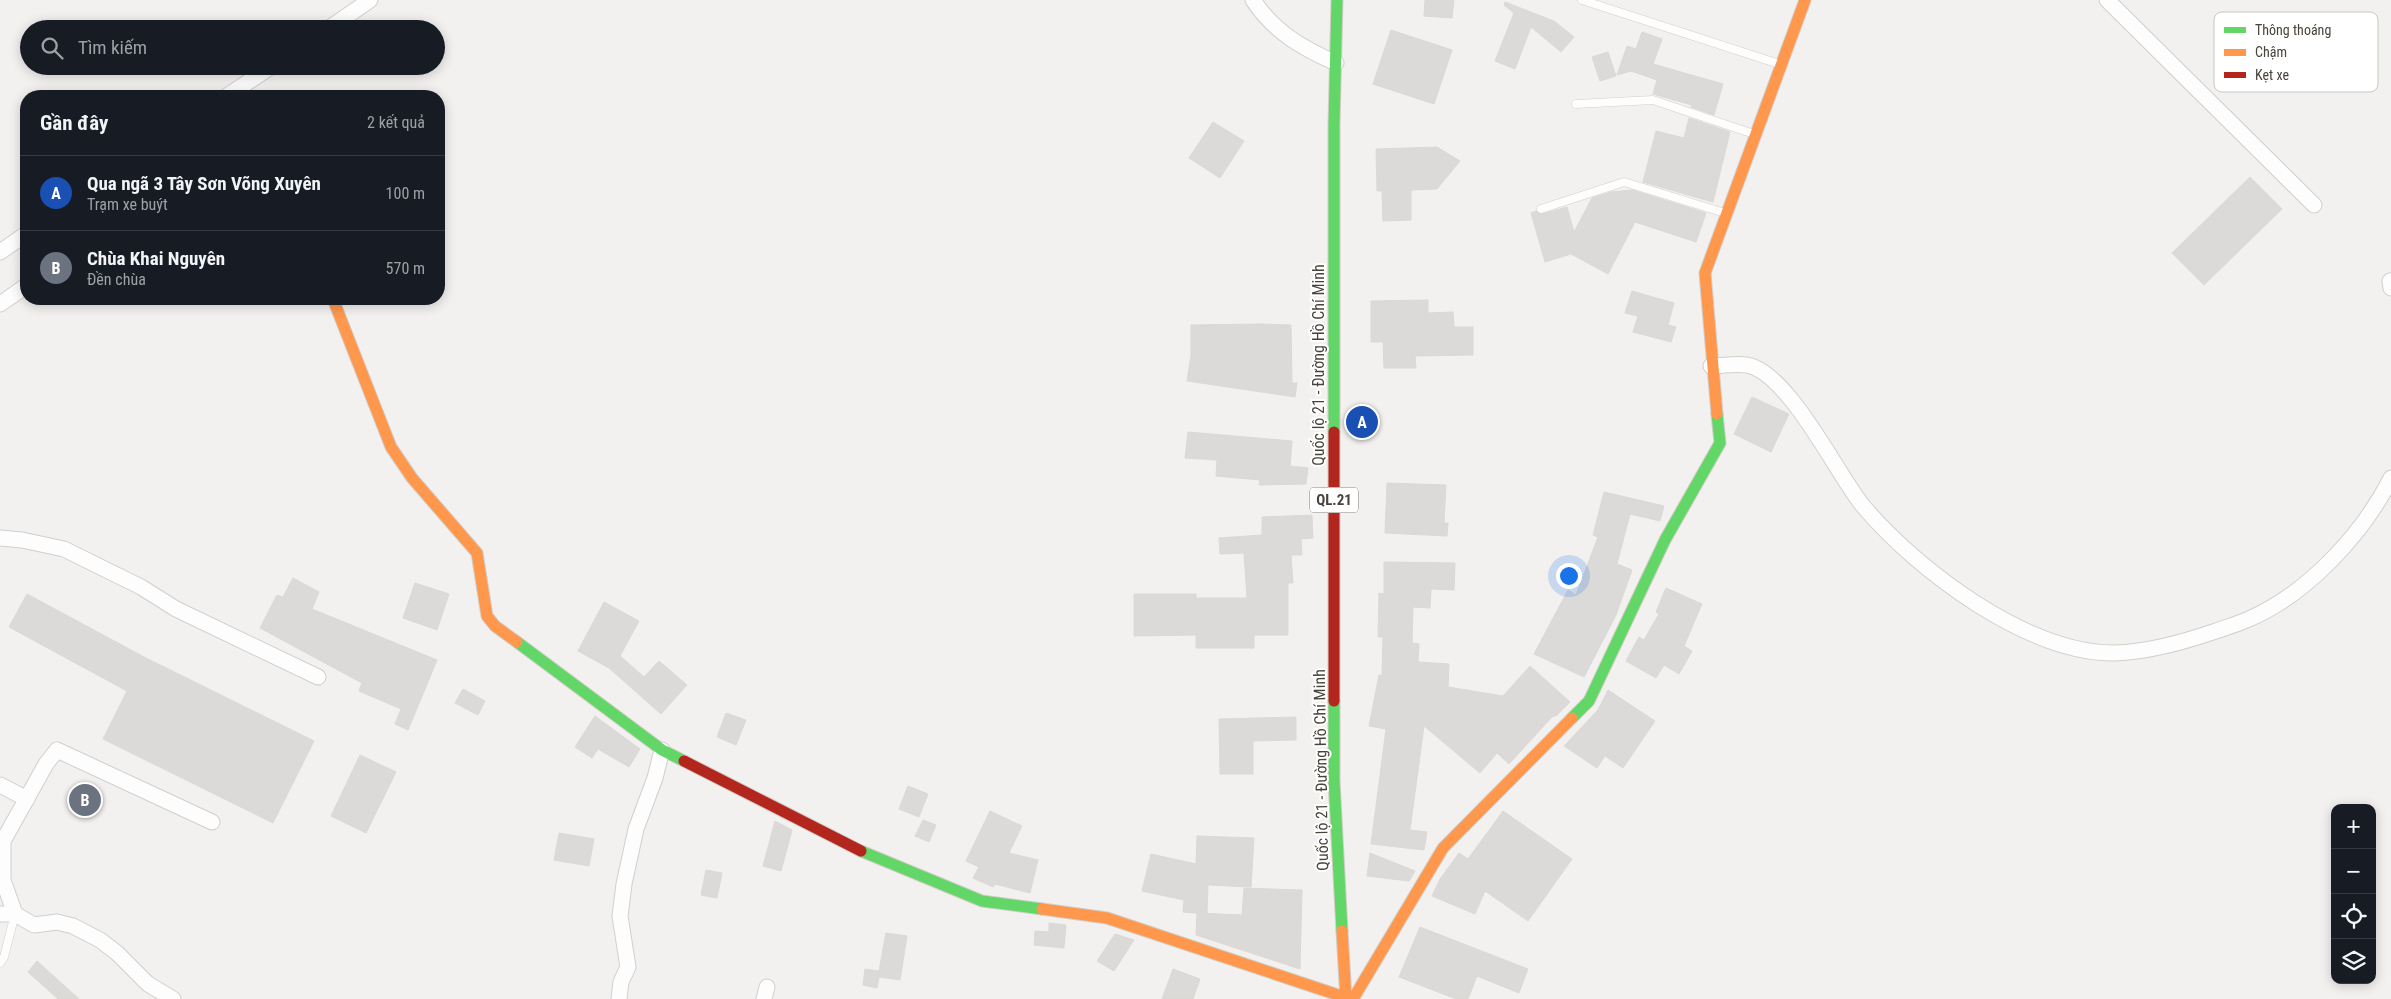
<!DOCTYPE html>
<html lang="vi">
<head>
<meta charset="utf-8">
<style>
	:root { --surface:#171b24; --page:#20242c; --text:#f1f3f6; --muted:#9ea1a6; --line:#363941; --accent:#8c9099 }
	body { margin:0; font-family:"Roboto Condensed",sans-serif; background:var(--page); color:var(--text) }
	.controls { position:absolute; right:15px; bottom:15px; display:grid; overflow:hidden; border-radius:10px; box-shadow:0 2px 12px #0003 }
	.controls button { width:45px; height:45px; display:grid; place-items:center; padding:0; border:0; border-bottom:1px solid var(--line); background:var(--surface); color:var(--text); font:25px sans-serif }
	.you { position:absolute; left:1568px; top:575px; width:18px; height:18px; margin:-12px; border:4px solid #fff; border-radius:50%; background:#1a73e8; box-shadow:0 0 0 8px #1a73e833 }
	.badge { display:grid; place-items:center; width:32px; height:32px; border-radius:50%; background:var(--accent); color:#fff; font-size:16px; font-weight:700 }
	.pin { position:absolute; translate:-50% -50%; border:2px solid #fff; box-shadow:0 1px 5px #0006 }
	.list { margin:0; padding:0; list-style:none }
	h2 { display:flex; justify-content:space-between; align-items:center; height:65px; margin:0; padding:0 20px; font-size:21px }
	h2 small { font-size:16px; font-weight:400; color:var(--muted) }
	.list li { display:grid; grid-template-columns:32px 1fr auto; gap:15px; align-items:center; box-sizing:border-box; height:75px; padding:0 20px; border-top:1px solid var(--line) }
	.list b { display:block; font-size:19px; white-space:nowrap }
	.list p { margin:0; font-size:16px; white-space:nowrap; color:var(--muted) }
	.list em { font-size:16px; font-style:normal; color:var(--muted) }
	.icon { flex:none; width:28px; height:28px; fill:none; stroke:currentColor; stroke-width:2; stroke-linecap:round; stroke-linejoin:round }
	.map { position:relative; flex:none; width:2391px; height:999px; overflow:hidden }
	.search { position:absolute; background:var(--surface); box-shadow:0 2px 12px #0003; left:20px; top:20px; width:425px; height:55px; display:flex; align-items:center; gap:12px; box-sizing:border-box; padding:0 18px; border-radius:28px; color:var(--muted); font-size:19px }
	.panel { position:absolute; background:var(--surface); box-shadow:0 2px 12px #0003; left:20px; top:90px; width:425px; height:215px; border-radius:20px }
	.map>svg:first-child { display:block }
</style>
</head>
<body>
<div class="map">
<svg width="2391" height="999" viewBox="0 0 2391 999">
	<rect width="100%" height="100%" fill="#f3f1ef"/>
	<g fill="#dcdad8" stroke="#dbd8d5">
		<path d="M1425,0H1454L1452,18L1424,16Z"/>
		<path d="M1505,2L1554,21L1574,37L1561,52L1531,27L1515,69L1495,61L1514,13L1504,5Z"/>
		<path d="M1391,30L1452,50L1434,104L1373,84Z"/>
		<path d="M1642,32L1662,39L1653,64L1723,84L1714,115L1691,107L1692,105L1653,94L1657,80L1631,71L1617,75L1627,46L1636,49Z"/>
		<path d="M1608,52L1616,76L1600,81L1592,57Z"/>
		<path d="M1689,118L1730,132L1713,202L1643,182L1656,131L1684,138Z"/>
		<path d="M1213,122L1244,141L1220,178L1189,158Z"/>
		<path d="M1437,147L1460,161L1437,189L1411,190V220L1383,221L1382,191H1377L1376,149Z"/>
		<path d="M2250,177L2282,209L2204,285L2172,253Z"/>
		<path d="M1632,190L1706,213L1696,242L1635,222L1608,274L1571,254L1545,262L1531,213L1536,211L1542,214L1567,207L1574,232L1592,198L1611,192Z"/>
		<path d="M1632,291L1674,303L1668,325L1676,327L1671,342L1633,332L1638,316L1625,313Z"/>
		<path d="M1428,300V313L1453,312L1454,327H1473V355L1415,356L1416,368H1384L1383,342H1371V301Z"/>
		<path d="M1261,324L1291,325L1292,383H1297L1295,397L1187,381L1191,355V325Z"/>
		<path d="M1752,397L1789,414L1771,452L1734,434Z"/>
		<path d="M1188,432L1292,441L1290,466L1308,468L1306,484L1259,485L1260,480L1216,476L1217,460L1185,458Z"/>
		<path d="M1387,483L1446,485L1444,523H1448L1447,536L1385,533Z"/>
		<path d="M1604,492L1664,506L1660,521L1630,514L1617,564L1632,570L1616,615L1584,677L1534,654L1568,590L1576,595L1598,537L1593,535Z"/>
		<path d="M1312,515L1313,538L1301,539L1302,555H1291L1293,583H1288V635H1254V648H1196V635L1134,636V594H1196V598H1247L1244,553L1220,554L1219,538L1262,535V517Z"/>
		<path d="M1384,562L1455,563L1454,590L1431,589L1430,608L1413,607L1412,643L1419,644L1418,662L1449,664L1448,687L1503,696L1530,666L1570,702L1557,715L1552,717L1509,764L1497,753L1480,773L1424,726L1410,830L1427,832L1424,850L1371,844L1386,729L1369,726L1379,675H1382L1383,637H1378L1379,593L1384,594Z"/>
		<path d="M293,578L319,592L312,609L437,660L408,730L395,724L401,709L359,691L362,683L260,628L277,595L283,597Z"/>
		<path d="M415,583L449,594L437,630L403,618Z"/>
		<path d="M1666,588L1702,604L1684,646L1692,651L1679,674L1664,665L1656,678L1626,661L1639,637L1644,640L1659,614L1656,612Z"/>
		<path d="M27,594L144,657L314,741L273,823L103,739L127,691L9,627Z"/>
		<path d="M604,602L639,621L620,656L644,677L659,661L687,685L661,714L609,668L578,651Z"/>
		<path d="M463,689L485,701L478,715L455,703Z"/>
		<path d="M1608,690L1655,721L1623,768L1605,756L1597,768L1564,746L1598,710Z"/>
		<path d="M726,713L746,720L736,745L717,737Z"/>
		<path d="M595,716L640,749L629,767L598,749L592,758L575,747Z"/>
		<path d="M1296,717V740L1253,741V774H1220L1219,719Z"/>
		<path d="M360,755L396,772L366,833L331,816Z"/>
		<path d="M908,786L928,794L919,817L899,809Z"/>
		<path d="M990,811L1022,826L1009,853L1038,860L1030,893L995,884L993,887L973,878L979,867L966,861Z"/>
		<path d="M1503,811L1572,859L1528,921L1485,891L1475,914L1432,896L1440,879L1459,853L1468,859Z"/>
		<path d="M923,820L936,825L929,842L915,836Z"/>
		<path d="M775,821L792,830L781,871L763,866Z"/>
		<path d="M559,833L594,839L589,866L554,860Z"/>
		<path d="M1197,836L1254,838L1251,887L1208,885L1207,914L1183,912L1184,900L1142,891L1151,854L1196,864Z"/>
		<path d="M1370,853L1415,871L1409,881L1367,876Z"/>
		<path d="M706,870L722,873L717,898L701,895Z"/>
		<path d="M1244,888L1302,890L1300,969L1196,935L1197,913L1242,915Z"/>
		<path d="M1049,923L1066,925L1064,948L1034,945L1035,931L1049,932Z"/>
		<path d="M1420,927L1528,969L1519,993L1477,976L1468,999H1456L1399,977Z"/>
		<path d="M886,933L907,936L900,980L879,977L877,988L863,985L865,969L879,971Z"/>
		<path d="M1115,934L1134,940L1114,971L1097,961Z"/>
		<path d="M37,961L79,999H58L28,972Z"/>
		<path d="M1173,969L1200,979L1193,999H1162Z"/>
	</g>
	<g fill="none" stroke-linecap="round" stroke-linejoin="round">
		<g stroke="#d1cfcc" stroke-width="9">
			<g id="lane">
				<path d="M1582,0L1779,64"/>
				<path d="M1576,104L1653,100L1754,134"/>
				<path d="M1541,209L1624,182L1725,213"/>
				<path d="M0,963L4,957L15,914"/>
			</g>
		</g>
		<g stroke="#d1cfcc" stroke-width="17">
			<g id="street">
				<path d="M1253,0C1274,32 1302,48 1336,63"/>
				<path d="M2107,0L2314,205"/>
				<path d="M328,29L370,0"/>
				<path d="M227,96L272,66"/>
				<path d="M0,252L26,234"/>
				<path d="M2390,281L2391,288"/>
				<path d="M0,304L26,286"/>
				<path d="M1711,366C1723,366 1735,363 1746,365C1787,370 1837,474 1863,506C1917,570 2028,654 2115,653C2149,652 2184,642 2216,631C2227,627 2238,624 2249,619C2307,594 2363,534 2391,478"/>
				<path d="M0,538L22,540L64,549L141,587L176,609L318,677"/>
				<path d="M0,785L27,799"/>
				<path d="M0,914H15L34,925L57,922L73,926L100,940L117,953L148,984L173,999"/>
				<path d="M15,914L3,880V841L46,764L57,750L212,822"/>
				<path d="M619,999L621,982L628,967L620,916L624,884L636,829L655,778L662,750"/>
				<path d="M764,999L767,987"/>
			</g>
		</g>
		<g stroke="#d1cec7" stroke-width="13">
			<g id="fast">
				<path d="M1334,432V125L1337,0"/>
				<path d="M517,642L662,750L684,761"/>
				<path d="M1334,701V780L1342,931"/>
				<path d="M1572,718L1589,701L1665,540L1720,443L1717,414"/>
				<path d="M861,851L982,901L1042,909"/>
			</g>
		</g>
		<g stroke="#d1cec7" stroke-width="13">
			<g id="slow">
				<path d="M333,299L391,447L412,478L477,553L487,616L495,626L517,642"/>
				<path d="M1717,414L1705,273L1805,0"/>
				<path d="M1042,909L1107,918L1347,998"/>
				<path d="M1342,931L1346,999"/>
				<path d="M1353,999L1443,848L1572,718"/>
			</g>
		</g>
		<g stroke="#d1cec7" stroke-width="13">
			<g id="jam">
				<path d="M1334,432V701"/>
				<path d="M684,761L861,851"/>
			</g>
		</g>
		<use href="#lane" stroke="#fdfdfd" stroke-width="8"/>
		<use href="#street" stroke="#fdfdfd" stroke-width="15"/>
		<use href="#fast" stroke="#63d668" stroke-width="11"/>
		<use href="#slow" stroke="#ff974d" stroke-width="11"/>
		<use href="#jam" stroke="#b3261e" stroke-width="11"/>
	</g>
	<g text-anchor="middle" dominant-baseline="central" stroke-width="4" stroke-linejoin="round" paint-order="stroke">
		<rect fill="#fff" stroke="#807b76" stroke-width="1" x="1310" y="487.5" width="48" height="25" rx="4"/>
		<g font-size="15" font-weight="bold" fill="#49433b">
			<text x="1334" y="500">QL.21</text>
		</g>
		<g font-size="16" fill="#49433b" stroke="#fff">
			<text transform="translate(1318 365) rotate(-90)">Quốc lộ 21 - Đường Hồ Chí Minh</text>
			<text transform="translate(1321 770) rotate(-91)">Quốc lộ 21 - Đường Hồ Chí Minh</text>
		</g>
	</g>
	<rect x="2214" y="12" width="164" height="80" rx="8" fill="#fff" stroke="#c8c7c4" stroke-width="1"/>
	<rect x="2224" y="27" width="22" height="6" fill="#63d668"/>
	<rect x="2224" y="49" width="22" height="7" fill="#ff974d"/>
	<rect x="2224" y="72" width="22" height="6" fill="#b3261e"/>
	<g font-size="14" fill="#49433b">
		<text x="2255" y="35">Thông thoáng</text>
		<text x="2255" y="57">Chậm</text>
		<text x="2255" y="80">Kẹt xe</text>
	</g>
</svg>
<div class="controls">
<button>+</button>
<button>−</button>
<button><svg class="icon" aria-label="locate" viewBox="0 0 24 24"><circle cx="12" cy="12" r="6"/><path d="M12 2v4M12 18v4M2 12h4M18 12h4"/></svg></button>
<button><svg class="icon" aria-label="layers" viewBox="0 0 24 24"><path d="M12 4l9 5-9 5-9-5zM3 14l9 5 9-5"/></svg></button>
</div>
<div class="you"></div>
<div class="pin badge" style="left:1362px;top:422px;background:#1a4fb4">A</div>
<div class="pin badge" style="left:85px;top:800px;background:#6b7280">B</div>
<div class="search"><svg class="icon" aria-label="search" viewBox="0 0 24 24"><circle cx="10" cy="10" r="6"/><path d="M15 15l6 6"/></svg>Tìm kiếm</div>
<section class="panel">
<h2>Gần đây<small>2 kết quả</small></h2>
<ul class="list">
<li><span class="badge" style="background:#1a4fb4">A</span><div><b>Qua ngã 3 Tây Sơn Võng Xuyên</b><p>Trạm xe buýt</p></div><em>100 m</em></li>
<li><span class="badge" style="background:#6b7280">B</span><div><b>Chùa Khai Nguyên</b><p>Đền chùa</p></div><em>570 m</em></li>
</ul>
</section>
</div>
</body>
</html>
